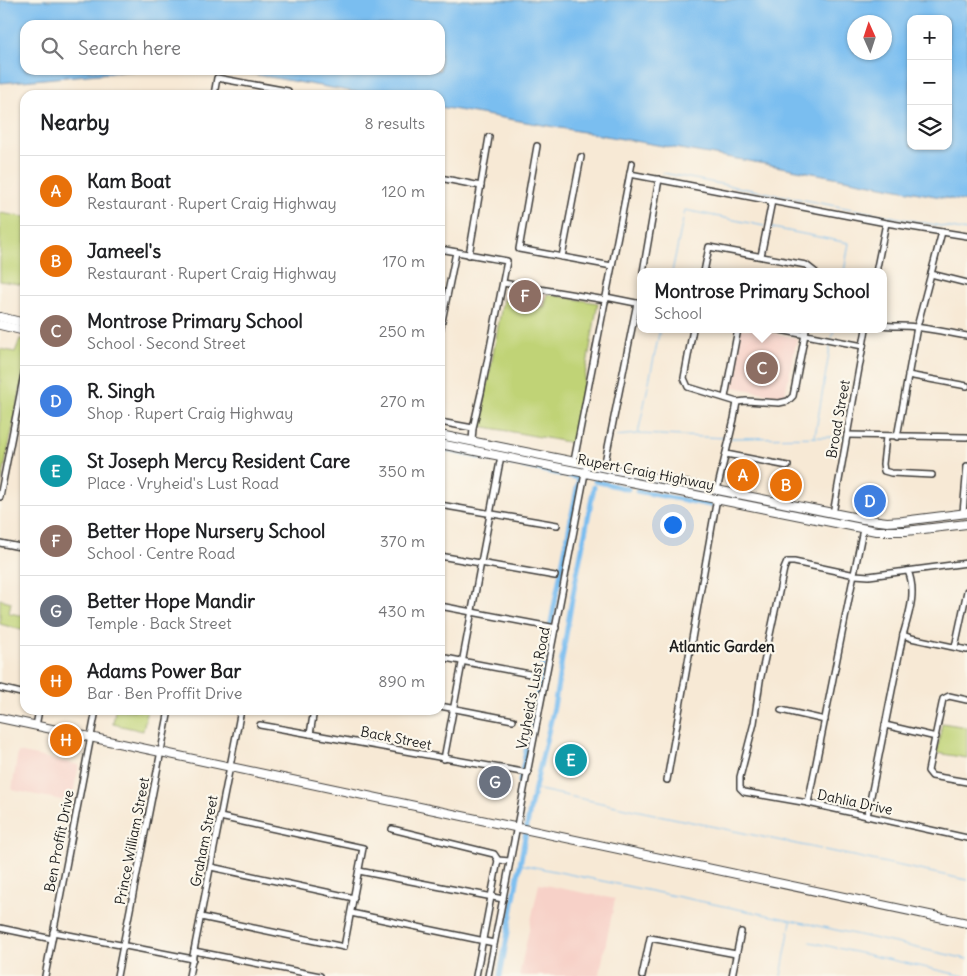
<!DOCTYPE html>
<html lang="en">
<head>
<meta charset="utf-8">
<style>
	body { margin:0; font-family:Delius,sans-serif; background:#f2f2f2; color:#202124 }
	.controls { position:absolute; right:15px; top:15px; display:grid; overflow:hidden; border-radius:10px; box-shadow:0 1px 4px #0004 }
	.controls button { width:45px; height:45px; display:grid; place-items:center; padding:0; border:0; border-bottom:1px solid #e0e0e0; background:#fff; color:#202124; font:25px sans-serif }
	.compass { position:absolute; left:847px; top:15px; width:45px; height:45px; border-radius:50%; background:#fff; box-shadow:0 1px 4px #0004; rotate:357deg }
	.you { position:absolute; left:672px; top:524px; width:18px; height:18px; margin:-12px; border:4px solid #fff; border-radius:50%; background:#1a73e8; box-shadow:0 0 0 8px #1a73e833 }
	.badge { display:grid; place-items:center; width:32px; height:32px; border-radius:50%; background:#c8321e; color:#fff; font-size:16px; font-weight:700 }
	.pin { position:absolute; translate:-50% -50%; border:2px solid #fff; box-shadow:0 1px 5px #0006 }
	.popup { position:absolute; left:637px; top:268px; width:250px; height:65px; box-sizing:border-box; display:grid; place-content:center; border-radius:10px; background:#fff; filter:drop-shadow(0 1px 4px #0005); font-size:16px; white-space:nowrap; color:#757577 }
	.popup b { font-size:19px; color:#202124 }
	.popup::after { content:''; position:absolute; left:50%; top:100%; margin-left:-10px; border:10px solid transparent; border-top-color:#fff }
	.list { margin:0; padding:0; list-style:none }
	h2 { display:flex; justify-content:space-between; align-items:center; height:65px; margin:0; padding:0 20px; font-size:21px }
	h2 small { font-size:16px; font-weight:400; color:#757577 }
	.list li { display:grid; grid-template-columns:32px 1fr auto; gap:15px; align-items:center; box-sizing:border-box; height:70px; padding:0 20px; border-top:1px solid #e0e0e0 }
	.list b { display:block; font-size:19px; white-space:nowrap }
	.list p { margin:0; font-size:16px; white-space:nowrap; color:#757577 }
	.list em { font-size:16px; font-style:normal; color:#757577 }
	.icon { flex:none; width:28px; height:28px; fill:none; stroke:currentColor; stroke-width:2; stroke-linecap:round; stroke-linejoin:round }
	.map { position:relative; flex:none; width:967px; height:976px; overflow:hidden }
	.search { position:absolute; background:#fff; box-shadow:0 1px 4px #0004; left:20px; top:20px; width:425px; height:55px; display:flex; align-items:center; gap:12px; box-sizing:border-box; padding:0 18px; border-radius:15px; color:#757577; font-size:19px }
	.panel { position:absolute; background:#fff; box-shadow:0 1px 4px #0004; left:20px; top:90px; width:425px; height:625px; border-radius:15px }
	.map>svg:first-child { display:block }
</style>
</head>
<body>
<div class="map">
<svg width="967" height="976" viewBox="0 0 967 976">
	<rect width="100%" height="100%" fill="#fbf7ec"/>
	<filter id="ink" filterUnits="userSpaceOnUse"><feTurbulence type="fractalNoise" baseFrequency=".02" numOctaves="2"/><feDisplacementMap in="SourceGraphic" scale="10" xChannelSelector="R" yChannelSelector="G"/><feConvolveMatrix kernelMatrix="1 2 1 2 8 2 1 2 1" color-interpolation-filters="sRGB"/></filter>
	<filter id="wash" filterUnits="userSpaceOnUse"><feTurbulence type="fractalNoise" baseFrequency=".0096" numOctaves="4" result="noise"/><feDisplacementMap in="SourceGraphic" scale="20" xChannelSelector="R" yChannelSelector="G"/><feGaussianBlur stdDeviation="1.12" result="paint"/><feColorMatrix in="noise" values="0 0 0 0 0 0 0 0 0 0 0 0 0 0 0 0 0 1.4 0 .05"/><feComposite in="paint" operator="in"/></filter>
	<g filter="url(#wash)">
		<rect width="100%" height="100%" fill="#f7e9d5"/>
		<g fill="#f7d1c8">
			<path d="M505,286L547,294L544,307L503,299Z"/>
			<path d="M740,329H755L797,338L785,395L782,397L730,386Z"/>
			<path d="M18,752L79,765L71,802L12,790Z"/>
			<path d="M539,884L615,899L599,976H519Z"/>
		</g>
		<g fill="#c0d376" stroke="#6e7849">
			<path d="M0,213L25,217V285L0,281Z"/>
			<path d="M547,294L598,303L573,443L480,426L503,299L544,307Z"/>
			<path d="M20,339H25V368L0,490V349L15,352Z"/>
			<path d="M0,599L11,602L9,613L25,616V631L0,624Z"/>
			<path d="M115,710H147L143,731L113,724Z"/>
			<path d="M942,723L967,727V758L937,753Z"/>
		</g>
		<path fill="#7abef0" stroke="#4b6d86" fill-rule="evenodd" d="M0,0H967V202L760,163L440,107V95H372L229,70H440V25H25V70H142L0,83ZM911,19H948V146H911ZM854,22H884V52H854Z"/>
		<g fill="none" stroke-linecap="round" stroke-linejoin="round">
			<g stroke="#7abef0" stroke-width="1">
				<path d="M663,173L967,231"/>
				<path d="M768,227L849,243L844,272"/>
				<path d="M672,272L685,210L764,226"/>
				<path d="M660,329L638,434L727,438"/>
				<path d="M832,338L834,329"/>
				<path d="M616,436L637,434"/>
				<path d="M815,436L831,342"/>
				<path d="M731,438L844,437"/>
				<path d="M535,789L967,880"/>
				<path d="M520,864L791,920L967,959"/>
				<path d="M810,942L964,976"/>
				<path d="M781,976L791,921"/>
			</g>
			<g stroke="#7abef0" stroke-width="5">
				<path d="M440,449L492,460"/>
				<path d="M504,462L579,478L520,782"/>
				<path d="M595,481L628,489"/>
				<path d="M637,491L710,505"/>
				<path d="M500,976L530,809L554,707L571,605L594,487"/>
			</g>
		</g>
	</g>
	<g filter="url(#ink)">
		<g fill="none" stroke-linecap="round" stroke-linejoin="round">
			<g stroke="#3d3b38" stroke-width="8">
				<g id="minor">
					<path d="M214,95L217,78L288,91V95"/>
					<path d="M537,146L519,249L612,266"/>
					<path d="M630,174L886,223L967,236"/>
					<path d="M440,178L481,186"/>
					<path d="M440,249L507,261L481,393L473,428L472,441"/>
					<path d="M469,255L489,137"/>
					<path d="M761,256L772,201"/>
					<path d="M562,257L581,157"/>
					<path d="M643,272L659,179"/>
					<path d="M704,272L709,247L806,265L815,272"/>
					<path d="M876,272L886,223"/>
					<path d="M931,274L967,283"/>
					<path d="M503,283L606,300"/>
					<path d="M606,297L641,304"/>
					<path d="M883,325C894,327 904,325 915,327C933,329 950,333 967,336"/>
					<path d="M693,329L684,378L688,387L737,402L746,401L779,403L788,401L793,396L806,329"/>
					<path d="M775,329L863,346"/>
					<path d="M440,331L456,252"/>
					<path d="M908,375L967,386"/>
					<path d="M725,397L738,329"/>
					<path d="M440,422L473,428"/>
					<path d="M847,435L967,437"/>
					<path d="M886,437L883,464L884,471L891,473L932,475"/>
					<path d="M897,437L917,327L942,232"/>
					<path d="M726,454L788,466"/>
					<path d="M574,461L632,163"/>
					<path d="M604,467L637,303"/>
					<path d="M717,490L734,419L737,402"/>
					<path d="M0,497L25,369"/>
					<path d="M440,505L557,525"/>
					<path d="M963,513L967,466"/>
					<path d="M833,514L866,329"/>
					<path d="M0,543L25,548"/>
					<path d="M440,556L555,576"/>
					<path d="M967,563L869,576L855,575L794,562H787L784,569L760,681L754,723L740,777V788L744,792L808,803L967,838"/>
					<path d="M440,606L556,628"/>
					<path d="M903,635L911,638L967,650"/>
					<path d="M955,647L967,591"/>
					<path d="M440,657L535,675"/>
					<path d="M0,688L25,694"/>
					<path d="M967,700L949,696L943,699L928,771L932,776L967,782"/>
					<path d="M440,706L513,720"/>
					<path d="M781,710L825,720"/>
					<path d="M260,725L528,773"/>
					<path d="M885,725L936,737"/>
					<path d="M36,726L39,710"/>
					<path d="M310,734L314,710"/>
					<path d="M444,759L501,456"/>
					<path d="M667,780L717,498"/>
					<path d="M808,803L863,529"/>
					<path d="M867,816L903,635C909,614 917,592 908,571"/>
					<path d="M392,829L494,854L498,860L510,861"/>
					<path d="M211,867L354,898"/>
					<path d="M359,871L503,899"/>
					<path d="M351,913L494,943"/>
					<path d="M201,917L344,947L363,848L220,817"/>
					<path d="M0,928L52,939"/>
					<path d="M53,932L193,959"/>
					<path d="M194,951L320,976"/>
					<path d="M45,976L96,710"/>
					<path d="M117,976L169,710"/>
					<path d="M189,976L241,710"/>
					<path d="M476,976L498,860"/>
					<path d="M488,976L587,463"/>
					<path d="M642,976L650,938L736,954"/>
					<path d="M732,976L741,932"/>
				</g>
			</g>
			<g stroke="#3d3b38" stroke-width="10">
				<path id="secondary" d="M0,718L967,923"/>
			</g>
			<g stroke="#3d3b38" stroke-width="10">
				<g id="primary">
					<path d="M0,317L25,323"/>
					<path d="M0,325L25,331"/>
					<path d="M440,435L863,519L887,522L903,521L967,513"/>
					<path d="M440,444L876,531H906L967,524"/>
				</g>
			</g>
			<use href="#minor" stroke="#fff" stroke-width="5"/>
			<use href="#secondary" stroke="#fff" stroke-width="8"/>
			<use href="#primary" stroke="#fff" stroke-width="8"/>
		</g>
	</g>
	<g text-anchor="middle" stroke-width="4.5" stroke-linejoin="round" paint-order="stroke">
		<g font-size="14" fill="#1c1c1c" stroke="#fbf7ec">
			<text transform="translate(838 419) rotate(-80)" y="5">Broad Street</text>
			<text transform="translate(646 472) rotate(11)" y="5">Rupert Craig Highway</text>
			<text transform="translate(533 688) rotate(-79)" y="5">Vryheid's Lust Road</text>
			<text transform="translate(396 738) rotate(11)" y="5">Back Street</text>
			<text transform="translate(855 802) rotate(12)" y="5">Dahlia Drive</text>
			<text transform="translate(59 841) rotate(-79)" y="5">Ben Proffit Drive</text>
			<text transform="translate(132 841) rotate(-79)" y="5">Prince William Street</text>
			<text transform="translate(204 841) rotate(-79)" y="5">Graham Street</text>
		</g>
		<g font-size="15" font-weight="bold" fill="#1c1c1c" stroke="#fbf7ec">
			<text x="722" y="652">Atlantic Garden</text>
		</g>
	</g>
</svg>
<div class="controls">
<button>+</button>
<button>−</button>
<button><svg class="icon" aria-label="layers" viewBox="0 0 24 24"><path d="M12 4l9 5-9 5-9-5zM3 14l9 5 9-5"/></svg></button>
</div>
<svg class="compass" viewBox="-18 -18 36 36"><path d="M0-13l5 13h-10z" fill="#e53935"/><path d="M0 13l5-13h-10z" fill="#757577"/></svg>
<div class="you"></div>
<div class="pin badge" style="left:743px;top:475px;background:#e8710a">A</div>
<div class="pin badge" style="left:786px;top:485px;background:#e8710a">B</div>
<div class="pin badge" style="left:762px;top:368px;background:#8d6e63">C</div>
<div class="popup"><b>Montrose Primary School</b>School</div>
<div class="pin badge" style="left:870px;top:501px;background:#3f7fe0">D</div>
<div class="pin badge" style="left:571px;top:760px;background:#0f9aa8">E</div>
<div class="pin badge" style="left:525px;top:296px;background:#8d6e63">F</div>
<div class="pin badge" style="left:495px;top:782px;background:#6b7280">G</div>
<div class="pin badge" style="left:66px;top:740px;background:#e8710a">H</div>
<div class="search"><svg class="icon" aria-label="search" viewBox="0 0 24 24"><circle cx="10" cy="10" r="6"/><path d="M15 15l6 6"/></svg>Search here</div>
<section class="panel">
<h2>Nearby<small>8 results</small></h2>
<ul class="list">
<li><span class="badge" style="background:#e8710a">A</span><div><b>Kam Boat</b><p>Restaurant · Rupert Craig Highway</p></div><em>120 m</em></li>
<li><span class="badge" style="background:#e8710a">B</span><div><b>Jameel's</b><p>Restaurant · Rupert Craig Highway</p></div><em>170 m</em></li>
<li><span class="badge" style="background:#8d6e63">C</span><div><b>Montrose Primary School</b><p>School · Second Street</p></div><em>250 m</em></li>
<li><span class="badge" style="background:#3f7fe0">D</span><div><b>R. Singh</b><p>Shop · Rupert Craig Highway</p></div><em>270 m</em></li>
<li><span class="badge" style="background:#0f9aa8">E</span><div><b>St Joseph Mercy Resident Care</b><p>Place · Vryheid's Lust Road</p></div><em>350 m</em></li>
<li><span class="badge" style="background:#8d6e63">F</span><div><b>Better Hope Nursery School</b><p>School · Centre Road</p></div><em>370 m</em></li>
<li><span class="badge" style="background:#6b7280">G</span><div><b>Better Hope Mandir</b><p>Temple · Back Street</p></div><em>430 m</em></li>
<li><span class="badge" style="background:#e8710a">H</span><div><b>Adams Power Bar</b><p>Bar · Ben Proffit Drive</p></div><em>890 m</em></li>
</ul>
</section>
</div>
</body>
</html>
